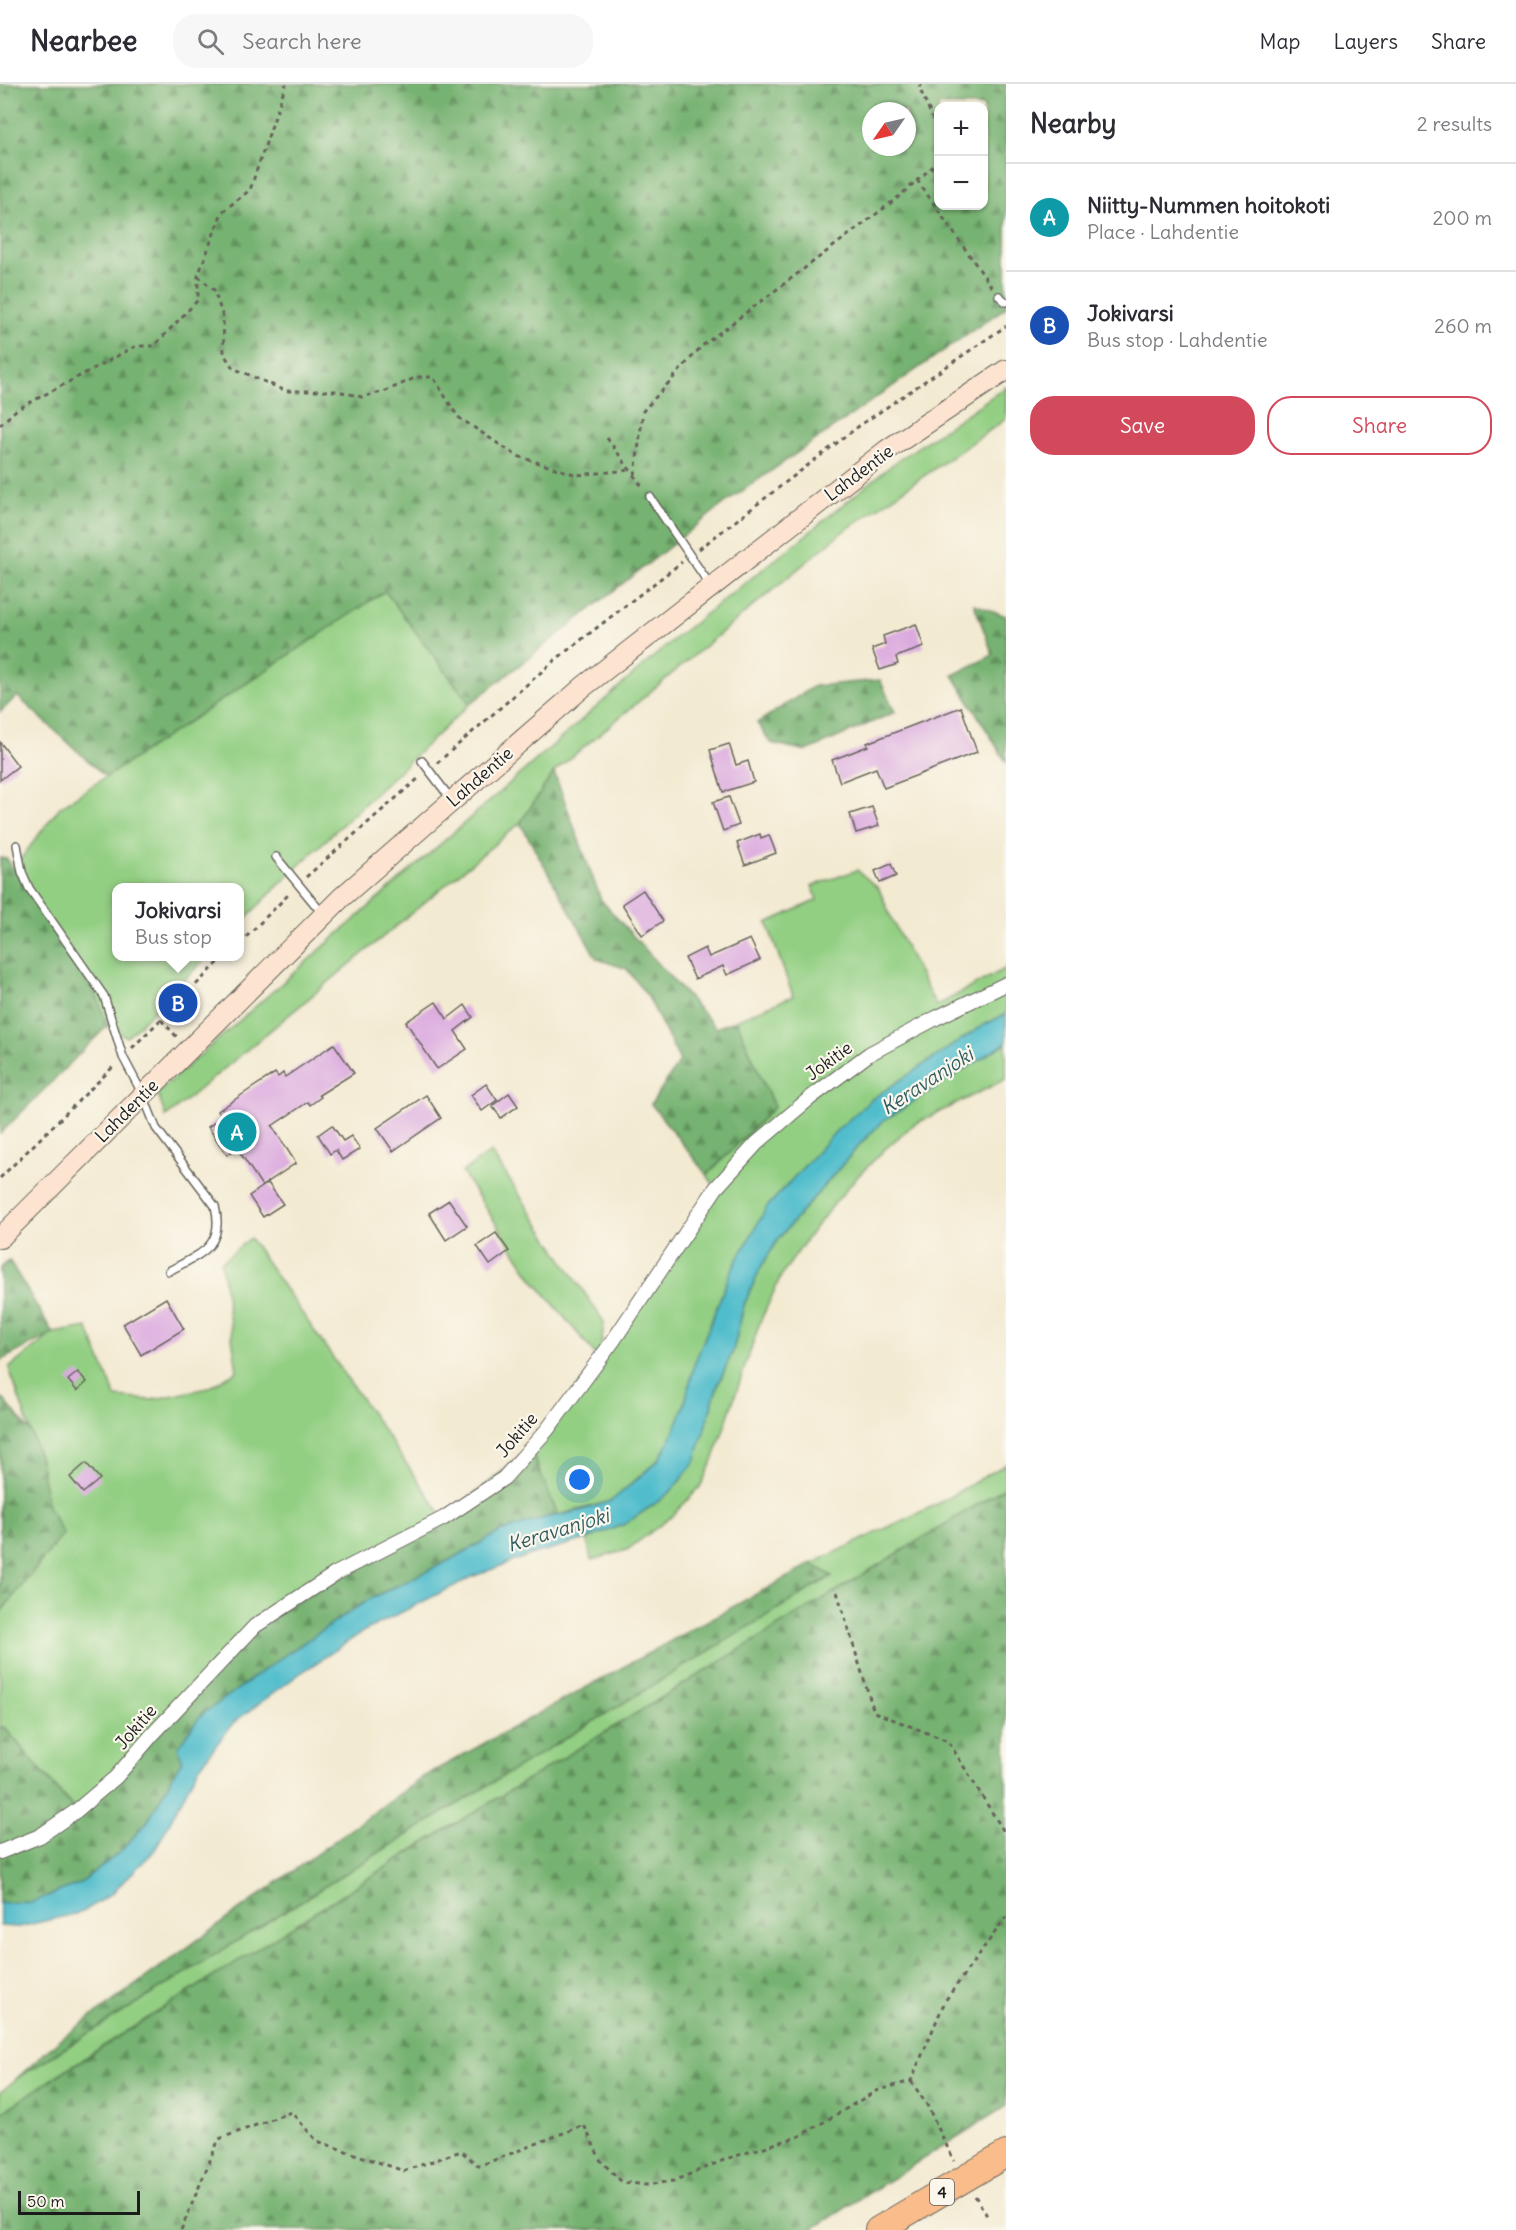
<!DOCTYPE html>
<html lang="en">
<head>
<meta charset="utf-8">
<style>
	body { margin:0; font-family:Delius,sans-serif; background:#f7f7f7; color:#2b2b33 }
	.controls { position:absolute; right:18px; top:18px; display:grid; overflow:hidden; border-radius:12px; box-shadow:0 2px 4px #0004 }
	.controls button { width:54px; height:54px; display:grid; place-items:center; padding:0; border:0; border-bottom:2px solid #e1e1e2; background:#fff; color:#2b2b33; font:30px sans-serif }
	.compass { position:absolute; left:862px; top:18px; width:54px; height:54px; border-radius:50%; background:#fff; box-shadow:0 2px 4px #0004; rotate:236deg }
	.scale { position:absolute; left:18px; bottom:15px; width:122px; box-sizing:border-box; padding-left:6px; border:3px solid #1c1c1c; border-top:0; font-size:16px; line-height:21px; white-space:nowrap; color:#1c1c1c; -webkit-text-stroke:4px #fbf7ec; paint-order:stroke }
	.you { position:absolute; left:580px; top:1396px; width:21px; height:21px; margin:-15px; border:4px solid #fff; border-radius:50%; background:#1a73e8; box-shadow:0 0 0 9px #1a73e833 }
	.badge { display:grid; place-items:center; width:39px; height:39px; border-radius:50%; background:#d1495b; color:#fff; font-size:20px; font-weight:700 }
	.pin { position:absolute; translate:-50% -50%; border:3px solid #fff; box-shadow:0 2px 6px #0006 }
	.popup { position:absolute; left:112px; top:799px; width:132px; height:78px; box-sizing:border-box; display:grid; place-content:center; border-radius:12px; background:#fff; filter:drop-shadow(0 2px 4px #0005); font-size:20px; white-space:nowrap; color:#7c7c81 }
	.popup b { font-size:22px; color:#2b2b33 }
	.popup::after { content:''; position:absolute; left:50%; top:100%; margin-left:-12px; border:12px solid transparent; border-top-color:#fff }
	.list { margin:0; padding:0; list-style:none }
	h2 { display:flex; justify-content:space-between; align-items:center; height:78px; margin:0; padding:0 24px; font-size:26px }
	h2 small { font-size:20px; font-weight:400; color:#7c7c81 }
	.list li { display:grid; grid-template-columns:39px 1fr auto; gap:18px; align-items:center; box-sizing:border-box; height:108px; padding:0 24px; border-top:2px solid #e1e1e2 }
	.list b { display:block; font-size:22px; white-space:nowrap }
	.list p { margin:0; font-size:20px; white-space:nowrap; color:#7c7c81 }
	.list em { font-size:20px; font-style:normal; color:#7c7c81 }
	.actions { display:flex; gap:12px; padding:18px 24px }
	.actions a { flex:1; padding:14px 0; border:2px solid #d1495b; border-radius:24px; text-align:center; font-size:21px; color:#d1495b }
	.actions .main { background:#d1495b; color:#fff }
	.icon { flex:none; width:33px; height:33px; fill:none; stroke:currentColor; stroke-width:2; stroke-linecap:round; stroke-linejoin:round }
	.map { position:relative; flex:none; width:1006px; height:2146px; overflow:hidden }
	header { display:flex; align-items:center; gap:36px; box-sizing:border-box; height:84px; padding:0 30px; background:#fff; border-bottom:2px solid #e1e1e2 }
	header strong { font-size:28px }
	nav { display:flex; gap:33px; margin-inline-start:auto; font-size:21px }
	.search { width:420px; height:54px; background:#f7f7f7; display:flex; align-items:center; gap:15px; box-sizing:border-box; padding:0 21px; border-radius:24px; color:#7c7c81; font-size:22px }
	main { display:flex }
	aside { flex:1; background:#fff }
	.map>svg:first-child { display:block }
</style>
</head>
<body>
<header>
<strong>Nearbee</strong>
<div class="search"><svg class="icon" aria-label="search" viewBox="0 0 24 24"><circle cx="10" cy="10" r="6"/><path d="M15 15l6 6"/></svg>Search here</div>
<nav><a>Map</a><a>Layers</a><a>Share</a></nav>
</header>
<main>
<div class="map">
<svg width="1006" height="2146" viewBox="0 0 1006 2146">
	<defs>
		<pattern id="forest-firs" width="22" height="20" patternUnits="userSpaceOnUse" patternTransform="scale(1.5)"><rect width="22" height="20" fill="#76b271"/><path d="M5 1l3.5 6h-7zM16 11l3.5 6h-7z" fill="#60905c"/></pattern>
	</defs>
	<rect width="100%" height="100%" fill="#fbf7ec"/>
	<filter id="ink" filterUnits="userSpaceOnUse"><feTurbulence type="fractalNoise" baseFrequency=".0167" numOctaves="2"/><feDisplacementMap in="SourceGraphic" scale="12" xChannelSelector="R" yChannelSelector="G"/><feConvolveMatrix kernelMatrix="1 2 1 2 8 2 1 2 1" color-interpolation-filters="sRGB"/></filter>
	<filter id="wash" filterUnits="userSpaceOnUse"><feTurbulence type="fractalNoise" baseFrequency=".008" numOctaves="4" result="noise"/><feDisplacementMap in="SourceGraphic" scale="24" xChannelSelector="R" yChannelSelector="G"/><feGaussianBlur stdDeviation="1.35" result="paint"/><feColorMatrix in="noise" values="0 0 0 0 0 0 0 0 0 0 0 0 0 0 0 0 0 1.4 0 .05"/><feComposite in="paint" operator="in"/></filter>
	<g filter="url(#wash)">
		<rect width="100%" height="100%" fill="#f3ead2"/>
		<g fill="#93cf83" stroke="#587650" stroke-width="1.5">
			<path d="M1006,303V335L840,450L554,688L520,739L166,1033L157,1009L675,554L790,464L893,380Z"/>
			<path d="M385,507L470,620L292,788L240,840V804H116V872L207,873L127,953L107,942L98,915L13,785L59,724Z"/>
			<path d="M857,786L879,805L892,836L936,922L1006,884V930L982,942L872,1015L767,1123L672,1352L659,1375L612,1417L558,1431L530,1365L599,1275L532,1194L462,1088L491,1068L604,1238L600,1273L716,1104L707,1091L774,1023L736,936L793,912L767,839L817,816L812,802Z"/>
			<path d="M1006,959V995L913,1041L885,1065L853,1097L813,1146L781,1192L760,1238L714,1374L700,1403L671,1433L627,1466L591,1476L587,1455C621,1442 645,1430 673,1405L733,1267L744,1221L761,1182L779,1154L861,1059L884,1036Z"/>
			<path d="M250,1154L444,1434L76,1727L5,1644L0,1643V1529L63,1450L47,1420L41,1379L9,1284L53,1249L87,1243L116,1313L151,1316L208,1304L237,1287L221,1178Z"/>
			<path d="M1006,1380V1403L429,1756L58,1991L0,2030V2009L17,1994L423,1741L832,1492L811,1480L937,1420Z"/>
		</g>
		<g fill="url(#forest-firs)" stroke="#496746" stroke-width="1.5" fill-rule="evenodd">
			<path d="M0,0H1006V223L725,419L470,620L385,507L106,693L17,612L0,628ZM938,22H984V122H938ZM871,27H907V63H871Z"/>
			<path d="M974,520L1006,532V678L953,591L993,571Z"/>
			<path d="M880,596L895,628L807,667L771,659L757,639L814,602Z"/>
			<path d="M554,688L601,816L716,944L736,936L774,1023L707,1091L651,1020L680,977L648,913L627,885L597,875L520,739Z"/>
			<path d="M0,774L7,775L20,794L98,915L107,942L0,1050Z"/>
			<path d="M9,1176L53,1249L0,1277V1185Z"/>
			<path d="M0,1315L4,1316L31,1348L41,1379L47,1420L63,1450L0,1529Z"/>
			<path d="M530,1365L558,1431L500,1448L452,1475L368,1516L288,1569L200,1632L182,1676L147,1738L120,1768L81,1799L34,1818L0,1819V1643L5,1644L75,1727L255,1542L444,1434Z"/>
			<path d="M1006,1403V2022L811,2146H0V2030L58,1991L429,1756Z"/>
			<path d="M811,1480L832,1492L423,1741L17,1994L58,1957L423,1693Z"/>
		</g>
		<path fill="#51bdcc" stroke="#366c74" stroke-width="1.5" d="M1006,930V959L884,1036L861,1059L779,1154L761,1183L744,1221L733,1267L718,1300L695,1378L673,1405L659,1417L623,1441L587,1455L530,1471L474,1492L364,1547L302,1588L233,1639L198,1685L155,1766L112,1809L83,1828L19,1843L0,1842V1819L32,1818L81,1799L120,1768L147,1738L182,1676L178,1663L200,1632L288,1569L368,1516L452,1475L500,1448L544,1434L579,1427L611,1417L642,1391L659,1375L672,1352L684,1322L694,1281L730,1189L767,1123L837,1046L872,1015L982,942Z"/>
		<g id="blocks">
			<g fill="#dbaadf">
				<path d="M916,540L924,563L896,573L898,580L880,586L872,565L885,560L883,552Z"/>
				<path d="M961,623L977,668L884,704L876,684L840,698L832,676L868,662L867,659Z"/>
				<path d="M0,658L18,682L0,696Z"/>
				<path d="M729,660L736,681L748,677L754,698L723,708L710,666Z"/>
				<path d="M729,713L739,741L723,747L713,718Z"/>
				<path d="M872,723L879,742L856,749L850,730Z"/>
				<path d="M760,750L761,754L769,751L776,769L745,781L737,759Z"/>
				<path d="M891,780L896,792L880,799L875,787Z"/>
				<path d="M643,806L663,837L642,851L622,820Z"/>
				<path d="M750,855L760,876L727,891L723,882L695,895L685,874L705,864L709,873Z"/>
				<path d="M436,918L447,935L465,921L473,933L455,947L467,965L437,985L406,938Z"/>
				<path d="M334,960L354,989L319,1011L321,1013L310,1021L308,1018L272,1042L296,1079L262,1102L237,1064L227,1071L208,1043L222,1033L218,1027L249,1006L275,989L278,993L283,989L285,993Z"/>
				<path d="M486,1000L497,1016L482,1027L471,1011Z"/>
				<path d="M509,1009L518,1022L501,1034L492,1022Z"/>
				<path d="M426,1011L441,1034L393,1067L377,1044Z"/>
				<path d="M332,1041L343,1057L351,1052L360,1065L342,1076L336,1066L330,1070L318,1051Z"/>
				<path d="M268,1099L283,1120L263,1133L249,1112Z"/>
				<path d="M449,1116L467,1142L446,1156L429,1129Z"/>
				<path d="M496,1149L509,1167L490,1181L477,1162Z"/>
				<path d="M166,1214L184,1245L141,1271L123,1240Z"/>
				<path d="M78,1288L87,1298L77,1307L68,1296Z"/>
				<path d="M86,1379L100,1395L83,1409L70,1393Z"/>
			</g>
		</g>
	</g>
	<g filter="url(#ink)">
		<use href="#blocks" fill-opacity="0" stroke="#67645c" stroke-width="1.5"/>
		<g fill="none" stroke-linecap="round" stroke-linejoin="round">
			<g stroke="#67645c" stroke-width="10">
				<g id="service">
					<path d="M999,212L1006,218"/>
					<path d="M650,413L710,501"/>
					<path d="M422,677L451,715"/>
					<path d="M17,761L22,788L29,804L104,912L123,973L143,1011L156,1044L215,1122C225,1163 200,1170 169,1187"/>
					<path d="M276,773L322,829"/>
				</g>
			</g>
			<g stroke="#67645c" stroke-width="16">
				<path id="minor" d="M0,1768L40,1752L76,1727L116,1693L152,1651L255,1542L335,1490L444,1434L504,1394L547,1346L613,1257L716,1104L757,1059L810,1014L869,970L936,934L1006,900"/>
			</g>
			<g stroke="#67645c" stroke-width="22">
				<path id="secondary" d="M0,1154L342,813L583,603L887,366L1006,286"/>
			</g>
			<g stroke="#67645c" stroke-width="28">
				<path id="motorway" d="M878,2146L1006,2070"/>
			</g>
			<g stroke="#67645c" stroke-width="3" stroke-dasharray="4.5 4.5" stroke-linecap="butt">
				<path d="M922,0L919,3L938,47"/>
				<path d="M917,96L993,205"/>
				<path d="M198,192L214,206L223,233L224,270L233,284L286,307H338L362,313L386,307L417,293H433L458,333L517,372L577,391L631,386"/>
				<path d="M0,341L16,326L136,262H154L198,216V192L222,128L250,106L286,0"/>
				<path d="M607,354L643,404"/>
				<path d="M635,391L643,327L702,262L896,115L938,78"/>
				<path d="M699,465L859,342L1006,242"/>
				<path d="M437,679L555,576L682,478"/>
				<path d="M306,793L420,693"/>
				<path d="M240,859L290,809"/>
				<path d="M161,936L177,953"/>
				<path d="M132,964L225,872"/>
				<path d="M0,1094L115,981"/>
				<path d="M837,1508L874,1628L948,1657L1006,1751"/>
				<path d="M911,1997L927,2021L954,2077"/>
				<path d="M975,2112L989,2135"/>
				<path d="M181,2146L219,2055L291,2028L317,2057L404,2087L461,2067L479,2082L584,2041L601,2077L622,2098L646,2101L673,2097L729,2074L800,2052L876,2007L911,1997L945,1917L1006,1833"/>
			</g>
			<use href="#service" stroke="#fff" stroke-width="7"/>
			<use href="#minor" stroke="#fff" stroke-width="14"/>
			<use href="#secondary" stroke="#fde4d0" stroke-width="20"/>
			<use href="#motorway" stroke="#f9bc8a" stroke-width="26"/>
		</g>
	</g>
	<g text-anchor="middle" stroke-width="4.5" stroke-linejoin="round" paint-order="stroke">
		<rect fill="#fbf7ec" stroke="#5f5e5a" stroke-width="1.5" x="930" y="2095" width="24" height="26" rx="4.5"/>
		<g font-size="16" font-weight="bold" fill="#1c1c1c">
			<text x="942" y="2114">4</text>
		</g>
		<g font-size="18" fill="#1c1c1c" stroke="#fbf7ec">
			<text transform="translate(859 389) rotate(-37)" y="6">Lahdentie</text>
			<text transform="translate(480 693) rotate(-41)" y="6">Lahdentie</text>
			<text transform="translate(829 977) rotate(-36)" y="6">Jokitie</text>
			<text transform="translate(127 1027) rotate(-45)" y="6">Lahdentie</text>
			<text transform="translate(517 1351) rotate(-49)" y="6">Jokitie</text>
			<text transform="translate(136 1643) rotate(-49)" y="6">Jokitie</text>
		</g>
		<g font-size="20" font-style="italic" fill="#315c62" stroke="#fbf7ec">
			<text transform="translate(927 997) rotate(-33)" y="7">Keravanjoki</text>
			<text transform="translate(558 1446) rotate(-17)" y="7">Keravanjoki</text>
		</g>
	</g>
</svg>
<div class="controls">
<button>+</button>
<button>−</button>
</div>
<svg class="compass" viewBox="-18 -18 36 36"><path d="M0-13l5 13h-10z" fill="#e53935"/><path d="M0 13l5-13h-10z" fill="#7c7c81"/></svg>
<div class="scale">50 m</div>
<div class="you"></div>
<div class="pin badge" style="left:237px;top:1048px;background:#0f9aa8">A</div>
<div class="pin badge" style="left:178px;top:919px;background:#1a4fb4">B</div>
<div class="popup"><b>Jokivarsi</b>Bus stop</div>
</div>
<aside>
<h2>Nearby<small>2 results</small></h2>
<ul class="list">
<li><span class="badge" style="background:#0f9aa8">A</span><div><b>Niitty-Nummen hoitokoti</b><p>Place · Lahdentie</p></div><em>200 m</em></li>
<li><span class="badge" style="background:#1a4fb4">B</span><div><b>Jokivarsi</b><p>Bus stop · Lahdentie</p></div><em>260 m</em></li>
</ul>
<div class="actions"><a class="main">Save</a><a>Share</a></div>
</aside>
</main>
</body>
</html>
